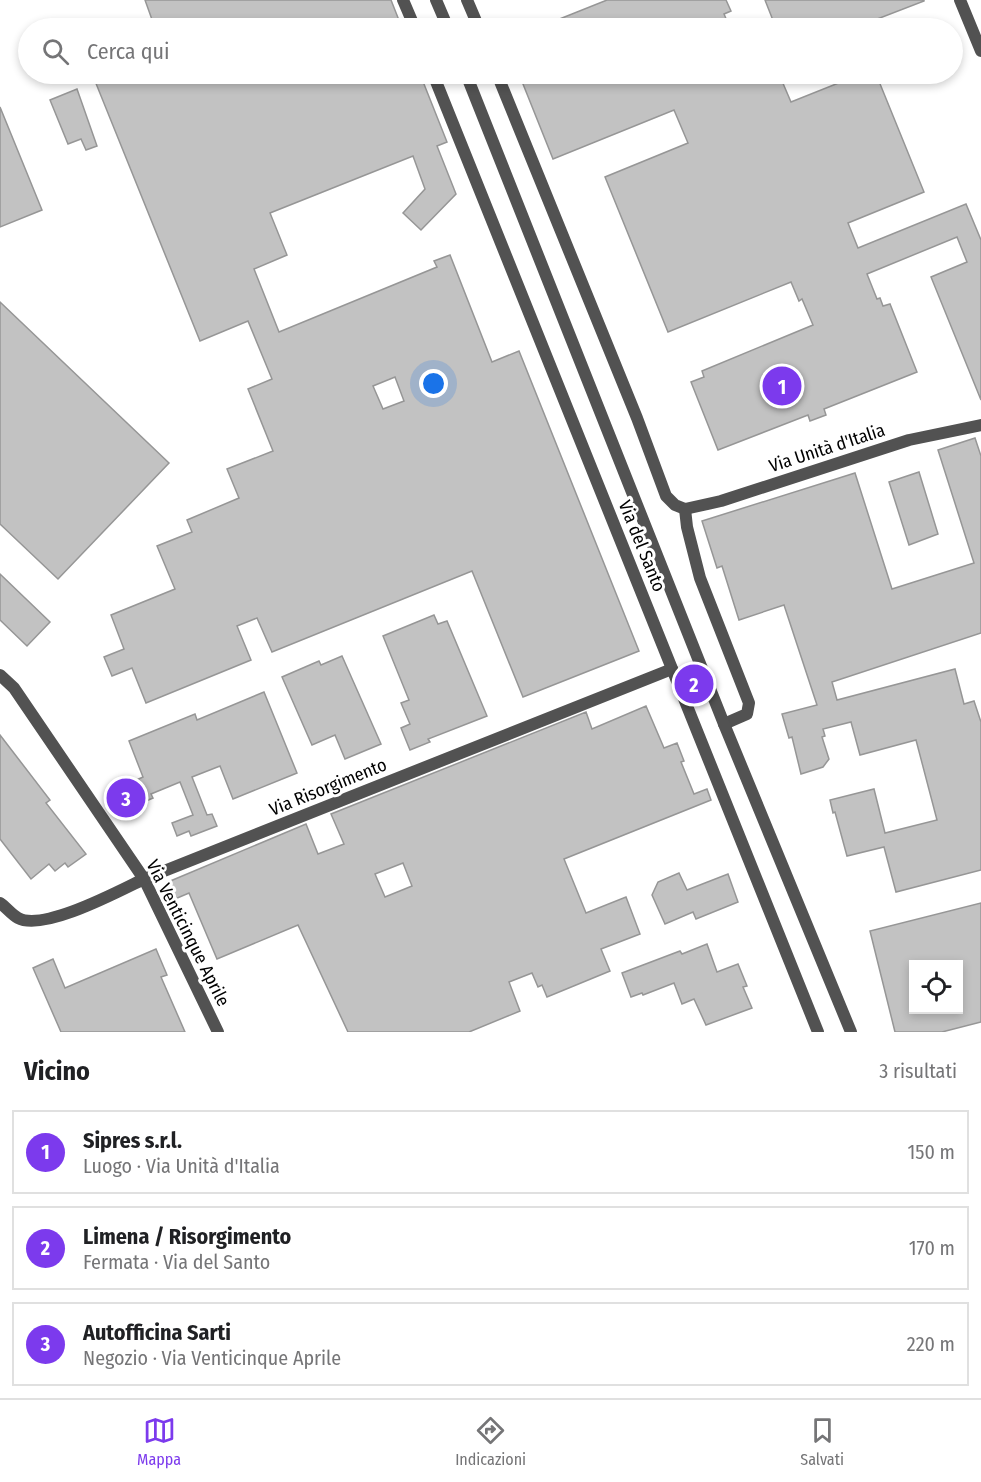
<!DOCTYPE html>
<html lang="it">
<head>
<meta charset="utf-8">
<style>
	body { margin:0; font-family:"Fira Sans Condensed",sans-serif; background:#f2f2f2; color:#202124 }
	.controls { position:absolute; right:18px; bottom:18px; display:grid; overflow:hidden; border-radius:0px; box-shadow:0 3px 9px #0003 }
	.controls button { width:54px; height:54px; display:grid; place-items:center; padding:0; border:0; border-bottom:2px solid #e0e0e0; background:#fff; color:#202124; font:30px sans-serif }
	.you { position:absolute; left:434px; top:384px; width:21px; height:21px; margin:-15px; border:4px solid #fff; border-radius:50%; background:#1a73e8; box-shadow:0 0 0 9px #1a73e833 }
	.badge { display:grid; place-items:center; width:39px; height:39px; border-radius:50%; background:#7c3aed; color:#fff; font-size:20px; font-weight:700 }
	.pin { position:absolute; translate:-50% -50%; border:3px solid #fff; box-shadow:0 2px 6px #0006 }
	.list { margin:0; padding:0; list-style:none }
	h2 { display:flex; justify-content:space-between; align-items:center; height:78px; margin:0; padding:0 24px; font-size:26px }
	h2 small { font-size:20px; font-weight:400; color:#757577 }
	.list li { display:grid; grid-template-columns:39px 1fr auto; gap:18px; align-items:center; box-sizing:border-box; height:84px; margin:0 12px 12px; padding:0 12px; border:2px solid #e0e0e0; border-radius:0px }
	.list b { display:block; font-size:22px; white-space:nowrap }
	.list p { margin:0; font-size:20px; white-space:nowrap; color:#757577 }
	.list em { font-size:20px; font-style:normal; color:#757577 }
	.icon { flex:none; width:33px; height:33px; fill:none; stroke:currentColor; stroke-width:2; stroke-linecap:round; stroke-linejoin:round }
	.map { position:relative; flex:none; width:981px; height:1032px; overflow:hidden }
	.search { position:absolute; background:#fff; box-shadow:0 3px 9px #0003; left:18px; right:18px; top:18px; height:66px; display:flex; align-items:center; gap:15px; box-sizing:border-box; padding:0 21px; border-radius:33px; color:#757577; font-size:22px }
	.sheet { height:366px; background:#fff }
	nav { display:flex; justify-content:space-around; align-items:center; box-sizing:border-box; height:84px; border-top:2px solid #e0e0e0; background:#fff; font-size:16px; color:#757577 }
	nav a { display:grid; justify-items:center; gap:3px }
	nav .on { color:#7c3aed }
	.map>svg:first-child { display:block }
</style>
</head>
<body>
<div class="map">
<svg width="981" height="1032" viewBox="0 0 981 1032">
	<rect width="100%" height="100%" fill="#fff"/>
	<g fill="#c2c2c2" stroke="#969696" stroke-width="1.5" fill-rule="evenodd">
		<path d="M145,0H391L402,28H155Z"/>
		<path d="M607,0H726L731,11L724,14L730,28H537Z"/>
		<path d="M765,0H924V1L854,28H776Z"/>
		<path d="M114,74H420L447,142L437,146L456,194L421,230L403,213L425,189L413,156L270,213L287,255L254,269L279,332L437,267L434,261L450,255L492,362L519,351L639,651L523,697L472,571L272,652L257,618L237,626L251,660L146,703L132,668L112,676L104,657L124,649L111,615L175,589L157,546L192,532L187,520L239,498L227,469L273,451L248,389L272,379L248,321L200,341L95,81ZM395,377L404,401L383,409L373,386Z"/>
		<path d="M519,74H779L791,102L861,74H876L924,192L848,223L858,248L966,204L981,240V400L931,277L967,262L957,237L867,274L877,299L880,298L883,306L890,304L917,372L824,409L826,415L810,421L808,415L718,450L691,382L704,377L702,371L813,325L802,299L799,301L791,282L668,332L605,177L688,143L674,110L553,159Z"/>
		<path d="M77,89L97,146L86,150L81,139L68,144L50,100Z"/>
		<path d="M0,107L42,210L0,227Z"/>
		<path d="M0,302L169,463L58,579L0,524Z"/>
		<path d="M975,438L981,456V633L832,682L837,700L955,669L964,704L974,701L981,722V870L896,892L884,847L847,856L835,812L833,813L830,800L874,789L885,833L937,820L916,740L860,755L851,722L823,729L825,736L822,737L829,759L823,767L801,774L792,737L789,738L782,714L817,705L784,605L739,620L722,566L717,568L702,521L855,473L892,589L974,563L938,450Z"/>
		<path d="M919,472L938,534L909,545L889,482Z"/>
		<path d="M0,574L50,622L27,646L0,620Z"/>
		<path d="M434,615L438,624L447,621L487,716L428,739L430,742L410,750L401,728L410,724L401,703L409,700L383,636Z"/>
		<path d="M342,656L381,744L345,759L335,735L312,745L282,677L319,661L321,665Z"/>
		<path d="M264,692L297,773L233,799L220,766L192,777L207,815L212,814L217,826L191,836L189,831L177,836L172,823L193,815L180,782L151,794L153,798L139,804L136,798L128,802L121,787L143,777L129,741L195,714L197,720Z"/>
		<path d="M646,706L664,748L677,743L684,761L681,762L694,794L707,789L711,800L564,859L586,913L626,897L640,934L601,949L610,971L547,997L542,985L538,987L532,973L509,982L520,1011L469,1032H348L298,925L217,959L189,893L175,899L168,882L306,824L318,854L344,844L331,814L586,712L592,729ZM403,863L412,886L385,897L375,874Z"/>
		<path d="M0,735L50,800L46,803L86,854L68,867L65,863L55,871L49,864L31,879L0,839Z"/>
		<path d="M679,873L687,890L728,874L738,902L696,919L693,912L665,924L652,895L658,882Z"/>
		<path d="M981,903V1022L942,1032H895L870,931ZM914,964H958V1010H914Z"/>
		<path d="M707,944L717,972L738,964L747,986L743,987L752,1008L706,1025L694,999L682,1004L674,983L643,995L642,993L631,997L622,973L680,951L682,954Z"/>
		<path d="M156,949L167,975L161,977L185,1032H61L33,968L53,959L65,988Z"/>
	</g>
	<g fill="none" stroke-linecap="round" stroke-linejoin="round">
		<g stroke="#525252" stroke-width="12">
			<path d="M403,0L415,28"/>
			<path d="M467,0L479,28"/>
			<path d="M960,0L981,51"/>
			<path d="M433,74L818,1032"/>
			<path d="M497,74L637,418L666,496L675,505L685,509"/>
			<path d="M685,509L721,501L909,440L981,425"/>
			<path d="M685,509L687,527L700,578L749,703L747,714L724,724"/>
			<path d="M0,675L14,688L144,879L218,1032"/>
			<path d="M0,903C6,907 11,914 18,918C43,932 119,891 144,879L672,669"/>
		</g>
		<g stroke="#525252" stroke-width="12">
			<path d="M436,0L448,28"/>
			<path d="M466,74L724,724L851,1032"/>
		</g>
	</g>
	<g text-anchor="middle" stroke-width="6" stroke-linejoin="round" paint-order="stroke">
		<g font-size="18" fill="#000" stroke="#fff">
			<text transform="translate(827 448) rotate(-18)" y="6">Via Unità d'Italia</text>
			<text transform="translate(642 546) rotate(68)" y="6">Via del Santo</text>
			<text transform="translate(328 787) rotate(-22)" y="6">Via Risorgimento</text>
			<text transform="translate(188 933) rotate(63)" y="6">Via Venticinque Aprile</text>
		</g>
	</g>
</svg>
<div class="controls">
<button><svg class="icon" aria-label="locate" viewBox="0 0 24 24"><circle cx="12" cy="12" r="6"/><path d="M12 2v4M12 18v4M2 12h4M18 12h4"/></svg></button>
</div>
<div class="you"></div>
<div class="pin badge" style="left:782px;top:386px">1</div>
<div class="pin badge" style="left:694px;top:684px">2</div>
<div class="pin badge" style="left:126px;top:798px">3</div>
<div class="search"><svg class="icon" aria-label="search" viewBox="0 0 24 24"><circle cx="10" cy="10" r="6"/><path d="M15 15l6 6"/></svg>Cerca qui</div>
</div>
<section class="sheet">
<h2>Vicino<small>3 risultati</small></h2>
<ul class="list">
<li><span class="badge">1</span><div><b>Sipres s.r.l.</b><p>Luogo · Via Unità d'Italia</p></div><em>150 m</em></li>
<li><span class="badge">2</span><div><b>Limena / Risorgimento</b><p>Fermata · Via del Santo</p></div><em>170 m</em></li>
<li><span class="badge">3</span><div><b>Autofficina Sarti</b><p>Negozio · Via Venticinque Aprile</p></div><em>220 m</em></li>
</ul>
</section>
<nav>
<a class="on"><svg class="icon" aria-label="map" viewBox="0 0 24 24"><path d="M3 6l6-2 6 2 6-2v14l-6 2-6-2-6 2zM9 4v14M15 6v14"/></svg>Mappa</a>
<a><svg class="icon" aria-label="directions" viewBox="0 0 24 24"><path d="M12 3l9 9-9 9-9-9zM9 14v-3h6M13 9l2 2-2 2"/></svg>Indicazioni</a>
<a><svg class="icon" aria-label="saved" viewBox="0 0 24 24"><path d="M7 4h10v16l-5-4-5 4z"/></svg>Salvati</a>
</nav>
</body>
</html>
